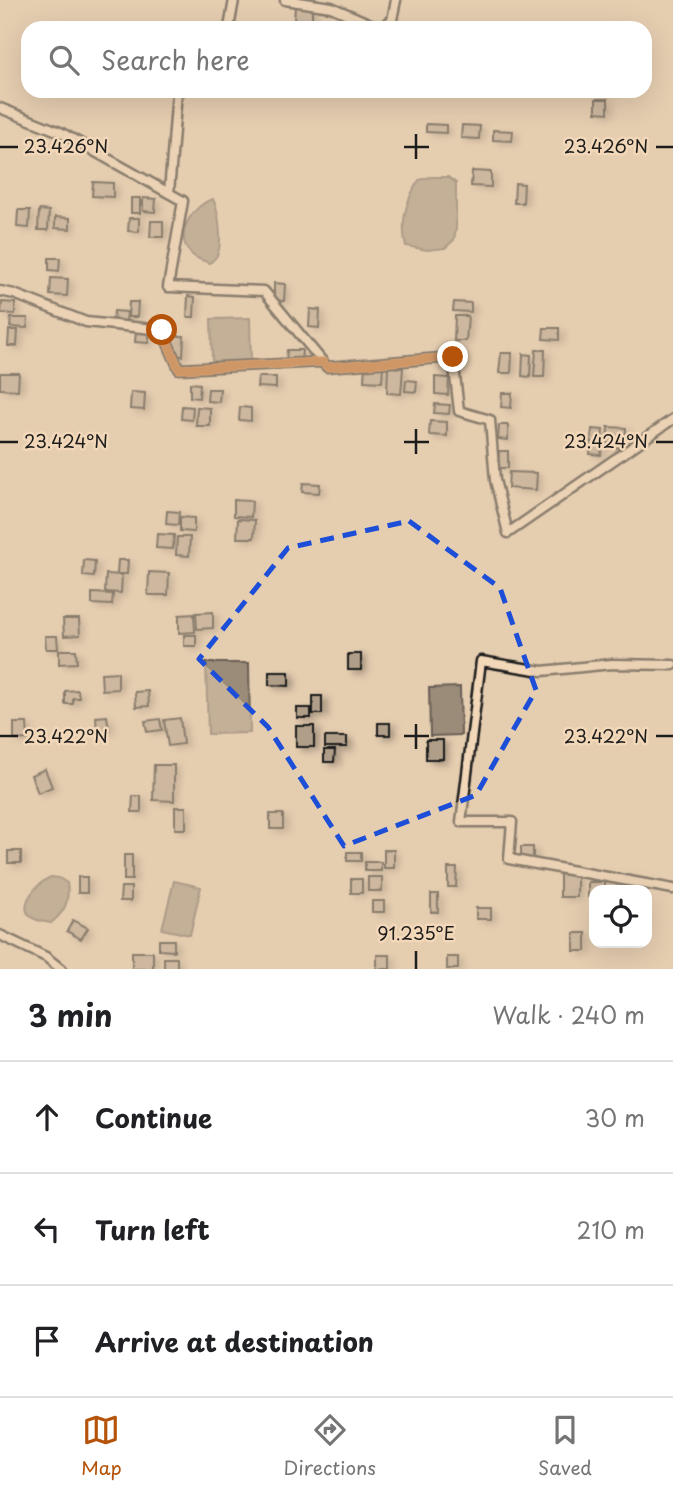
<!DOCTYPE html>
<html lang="en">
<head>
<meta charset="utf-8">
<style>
	body { margin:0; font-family:"Playpen Sans",sans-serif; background:#f2f2f2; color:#202124 }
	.controls { position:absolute; right:21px; bottom:21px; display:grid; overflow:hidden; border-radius:14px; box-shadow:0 7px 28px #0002 }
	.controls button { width:63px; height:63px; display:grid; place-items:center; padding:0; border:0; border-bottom:2px solid #e0e0e0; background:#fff; color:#202124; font:35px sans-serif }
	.stop { position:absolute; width:21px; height:21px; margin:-16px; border:5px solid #b45309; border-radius:50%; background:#fff }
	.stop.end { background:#b45309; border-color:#fff; box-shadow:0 2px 7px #0008 }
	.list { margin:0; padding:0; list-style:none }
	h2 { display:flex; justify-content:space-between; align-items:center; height:91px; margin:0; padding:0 28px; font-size:30px }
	h2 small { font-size:23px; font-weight:400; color:#757577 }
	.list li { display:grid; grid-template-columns:46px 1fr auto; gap:21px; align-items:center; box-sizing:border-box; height:112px; padding:0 28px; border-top:2px solid #e0e0e0 }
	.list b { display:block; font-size:26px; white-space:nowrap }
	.list em { font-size:23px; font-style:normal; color:#757577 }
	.icon { flex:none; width:38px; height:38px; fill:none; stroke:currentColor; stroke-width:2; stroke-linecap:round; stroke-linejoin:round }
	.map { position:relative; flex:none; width:673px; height:969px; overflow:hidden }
	.search { position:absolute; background:#fff; box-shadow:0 7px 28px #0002; left:21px; right:21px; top:21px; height:77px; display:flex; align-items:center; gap:18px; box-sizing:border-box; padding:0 24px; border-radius:21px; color:#757577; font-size:26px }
	.sheet { height:427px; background:#fff }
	nav { display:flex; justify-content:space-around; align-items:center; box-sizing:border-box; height:98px; border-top:2px solid #e0e0e0; background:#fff; font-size:19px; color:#757577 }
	nav a { display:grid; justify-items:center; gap:4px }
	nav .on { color:#b45309 }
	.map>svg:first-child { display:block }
</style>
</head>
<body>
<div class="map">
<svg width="673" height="969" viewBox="0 0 673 969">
	<defs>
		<filter id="shadow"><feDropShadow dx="5" dy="3" stdDeviation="3.5" flood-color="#0004"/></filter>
	</defs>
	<rect width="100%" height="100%" fill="#e5cdb0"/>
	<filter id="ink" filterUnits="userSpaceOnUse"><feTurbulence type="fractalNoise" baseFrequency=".0143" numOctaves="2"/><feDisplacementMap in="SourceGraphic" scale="14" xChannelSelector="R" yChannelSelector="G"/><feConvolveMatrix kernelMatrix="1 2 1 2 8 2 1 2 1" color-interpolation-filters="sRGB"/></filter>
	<g filter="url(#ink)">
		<g fill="#9b8b79" stroke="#685f54" stroke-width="2">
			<path d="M430,177H448L456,183V228L454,240L445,248L427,250L406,246C400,222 406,200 419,180Z"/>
			<path d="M213,199C219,211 223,243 217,255C216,258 212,261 210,263C201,260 192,258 187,248C176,230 195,204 213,199Z"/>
			<path d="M250,318L251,361L212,362L211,319Z"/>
			<path d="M206,663H249L250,733L208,734Z"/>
			<path d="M460,687L461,735L430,736L429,688Z"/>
			<path d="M51,877L59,878L67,883C70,901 65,912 51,923C44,922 35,921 30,916C18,904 39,881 51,877Z"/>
			<path d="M174,881L201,887L190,935L162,929Z"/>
		</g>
		<g fill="#b09e89" stroke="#1c1c1c" stroke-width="2" filter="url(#shadow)">
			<path d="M295,6H312V22L294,21Z"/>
			<rect x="316" y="19" width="18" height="9"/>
			<path d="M596,99H608V113L596,112Z"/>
			<path d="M426,124L446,125V133L426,132Z"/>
			<path d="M462,125L480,126L479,139L461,138Z"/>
			<path d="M493,130L513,131L512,141L493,140Z"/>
			<path d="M472,171L491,172V187L471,186Z"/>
			<path d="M93,182L113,183V197L92,196Z"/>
			<path d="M515,183L524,184L523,203H514Z"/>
			<rect x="131" y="198" width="9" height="15"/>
			<path d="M143,198L156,199L155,212L143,211Z"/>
			<path d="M18,210H30L29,228L17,227Z"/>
			<path d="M39,210L49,211L48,230H38Z"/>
			<path d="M55,217L70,218V229L55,228Z"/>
			<path d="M129,218H139V232L128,231Z"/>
			<path d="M151,221H163V237H150Z"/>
			<path d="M49,258H60L59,271L49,270Z"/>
			<path d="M51,278L68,279L67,296L50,295Z"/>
			<path d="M274,283L285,284L284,301L274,300Z"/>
			<path d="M188,296L195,297L194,317H187Z"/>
			<path d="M2,302L15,303V314L1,313Z"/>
			<path d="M129,302H138L137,317H128Z"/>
			<path d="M454,302L471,303V312L453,311Z"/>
			<path d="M310,309L320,310L319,328L309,327Z"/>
			<path d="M114,311L127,312L126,322L113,321Z"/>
			<path d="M455,316H468L466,341H454Z"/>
			<path d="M11,318H28L27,328L10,327Z"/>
			<path d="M544,328H559V340L543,339Z"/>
			<path d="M9,330H18L17,346H8Z"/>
			<path d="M136,331L149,332V343L135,342Z"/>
			<path d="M172,336H184L183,356L171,355Z"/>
			<path d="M287,350H302L301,362L286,361Z"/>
			<path d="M536,350H545L544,377H534Z"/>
			<path d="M501,353H512L511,373H499Z"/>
			<path d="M523,354L531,355L530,377L522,376Z"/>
			<path d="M365,365L383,366L382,382L364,381Z"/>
			<path d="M388,367L403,368L401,394L387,393Z"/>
			<path d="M0,373H19L18,390L0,389Z"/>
			<path d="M258,377H276V388L257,387Z"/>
			<path d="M435,377L449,378L448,395L435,394Z"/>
			<path d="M406,380L417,381L416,392L405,391Z"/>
			<path d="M190,383L200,384L199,398L190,397Z"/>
			<path d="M208,389H220L219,402L207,401Z"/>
			<path d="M131,392L145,393L144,410L130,409Z"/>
			<path d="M502,393H512L511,408L501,407Z"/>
			<path d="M435,404L450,405L449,414L434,413Z"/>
			<path d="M182,406L193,407L192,420L181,419Z"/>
			<path d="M197,407L210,408V426H196Z"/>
			<path d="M240,407L251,408V421L239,420Z"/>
			<path d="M430,421L447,422V436L429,435Z"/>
			<path d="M499,425H508V440L498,439Z"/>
			<path d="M608,427L626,428L625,448L607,447Z"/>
			<path d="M592,429L603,430L601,455L590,454Z"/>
			<path d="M499,451H508V468H498Z"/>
			<path d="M509,472L537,473L536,490L508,488Z"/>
			<path d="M303,483L320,484L319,493L302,492Z"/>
			<path d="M234,500L252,501L251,517L234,516Z"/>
			<path d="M167,511L179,512L178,525L166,524Z"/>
			<path d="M180,517L194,518V532L180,531Z"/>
			<path d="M238,519L255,520L254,538H237Z"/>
			<path d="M157,534L174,535L173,549L156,548Z"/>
			<path d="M177,537H190L189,556L176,555Z"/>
			<path d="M84,560L95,561L94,577L83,576Z"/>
			<path d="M118,560H128L127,574H117Z"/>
			<path d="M149,572L169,573L168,595H148Z"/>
			<path d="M106,574L122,575L121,593L105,592Z"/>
			<path d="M92,593L113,594L112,605L92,604Z"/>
			<path d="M213,612V628L197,629L196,613Z"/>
			<path d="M194,614L195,632L179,633V615Z"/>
			<path d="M63,619H79L80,635L64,636Z"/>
			<rect x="184" y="635" width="12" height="11"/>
			<path d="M45,636H57L58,649H46Z"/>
			<path d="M59,650H76L77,663L59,664Z"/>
			<rect x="348" y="654" width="13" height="16"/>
			<path d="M118,672V689L102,690L101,673Z"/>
			<path d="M269,672H289V686L269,685Z"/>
			<path d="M78,690L79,698H73V704H65V691Z"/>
			<path d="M148,691L149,706L136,707L135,692Z"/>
			<rect x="313" y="696" width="9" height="18"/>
			<rect x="297" y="708" width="14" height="10"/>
			<path d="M107,716L109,730L97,731L96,717Z"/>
			<path d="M180,718L183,744L168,746L164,720Z"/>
			<path d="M160,719L162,730L147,732L145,721Z"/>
			<path d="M14,723H27L28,739L14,740Z"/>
			<rect x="378" y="723" width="12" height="12"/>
			<rect x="296" y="726" width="18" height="21"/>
			<rect x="325" y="737" width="22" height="10"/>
			<rect x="426" y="740" width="17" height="19"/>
			<path d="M324,750H335L334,762H324Z"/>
			<path d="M154,765H174V801L153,800Z"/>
			<path d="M45,769L52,787L38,793L31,775Z"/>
			<path d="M133,796H141V812H132Z"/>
			<rect x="175" y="807" width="11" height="22"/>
			<rect x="270" y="814" width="13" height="15"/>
			<path d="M521,847H533V860L521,859Z"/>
			<rect x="384" y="850" width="10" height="18"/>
			<rect x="8" y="851" width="13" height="12"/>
			<rect x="347" y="852" width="14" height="9"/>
			<rect x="124" y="855" width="8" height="25"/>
			<rect x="365" y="862" width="16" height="9"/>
			<path d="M448,868H457L456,887H448Z"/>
			<path d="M560,874L577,875V897H560Z"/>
			<rect x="78" y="877" width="9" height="16"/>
			<rect x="368" y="877" width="14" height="14"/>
			<rect x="351" y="879" width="11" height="14"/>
			<path d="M588,882H605V890H594V897H588Z"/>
			<path d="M121,887H131V901H120Z"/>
			<rect x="431" y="894" width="7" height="18"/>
			<rect x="372" y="901" width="12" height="11"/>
			<rect x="476" y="908" width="15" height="11"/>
			<path d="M73,920L88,928L81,939L67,931Z"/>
			<rect x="574" y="933" width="12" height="18"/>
			<path d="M159,940H174V951L159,950Z"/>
			<rect x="132" y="952" width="21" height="17"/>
			<rect x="377" y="955" width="13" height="14"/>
			<rect x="447" y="957" width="11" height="12"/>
			<rect x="164" y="958" width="13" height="11"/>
		</g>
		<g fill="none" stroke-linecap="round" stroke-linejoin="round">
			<g stroke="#1c1c1c" stroke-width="13">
				<g id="street">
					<path d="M285,0L331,7L380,28L392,20L396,0"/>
					<path d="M229,28L234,0"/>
					<path d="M0,108L60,132L183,201L168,287L264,291L327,367L453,357L459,411L490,420L495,480L508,533L673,419"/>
					<path d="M169,193L177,92L181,91"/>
					<path d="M0,291L14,294L86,322L162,330L179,369L322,362"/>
					<path d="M673,665L612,664L542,671L481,661L461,822H512L509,859L673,889"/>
					<path d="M0,935L46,957L61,969"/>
				</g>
			</g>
			<use href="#street" stroke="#f2d8b9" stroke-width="8"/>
		</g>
	</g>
	<g fill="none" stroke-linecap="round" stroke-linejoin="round" filter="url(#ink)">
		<path stroke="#b45309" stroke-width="9" d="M162,330L179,369L323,362L327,367L453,357"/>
	</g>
	<path d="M0 0H673V969H0ZM409,521L500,588L536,690L476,795L344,846L268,727L199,659L288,548Z" fill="#e5cdb0" fill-opacity=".55" fill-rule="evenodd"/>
	<path fill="none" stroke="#1d4ed8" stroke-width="5" stroke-dasharray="14 9" stroke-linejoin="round" d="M409,521L500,588L536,690L476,795L344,846L268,727L199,659L288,548Z"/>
	<path fill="none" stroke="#1c1c1c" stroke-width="2.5" d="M416,134V159M0,147H18M404,147H429M656,147H673M416,429V454M0,442H18M404,442H429M656,442H673M416,724V749M0,736H18M404,736H429M656,736H673M416,951V969"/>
	<g font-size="18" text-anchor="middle" fill="#1c1c1c" stroke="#f2d8b9" stroke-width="5" stroke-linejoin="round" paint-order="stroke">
		<text x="66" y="153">23.426°N</text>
		<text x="606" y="153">23.426°N</text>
		<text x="66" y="448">23.424°N</text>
		<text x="606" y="448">23.424°N</text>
		<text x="66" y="743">23.422°N</text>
		<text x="606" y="743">23.422°N</text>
		<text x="416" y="940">91.235°E</text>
	</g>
</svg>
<div class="controls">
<button><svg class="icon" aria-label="locate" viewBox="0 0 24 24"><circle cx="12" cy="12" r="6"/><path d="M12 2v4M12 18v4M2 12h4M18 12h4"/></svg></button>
</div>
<div class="stop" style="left:162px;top:330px"></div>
<div class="stop end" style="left:453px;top:357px"></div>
<div class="search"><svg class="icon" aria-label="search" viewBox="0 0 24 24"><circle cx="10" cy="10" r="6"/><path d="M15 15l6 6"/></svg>Search here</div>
</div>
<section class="sheet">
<h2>3 min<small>Walk · 240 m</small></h2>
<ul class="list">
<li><svg class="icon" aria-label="ahead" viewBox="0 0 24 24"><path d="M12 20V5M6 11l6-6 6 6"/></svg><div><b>Continue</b></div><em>30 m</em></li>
<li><svg class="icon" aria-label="left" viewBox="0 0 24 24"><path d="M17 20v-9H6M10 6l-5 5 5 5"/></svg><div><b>Turn left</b></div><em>210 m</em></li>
<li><svg class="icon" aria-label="arrive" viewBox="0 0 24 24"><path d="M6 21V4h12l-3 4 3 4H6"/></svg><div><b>Arrive at destination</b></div></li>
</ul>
</section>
<nav>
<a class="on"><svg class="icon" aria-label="map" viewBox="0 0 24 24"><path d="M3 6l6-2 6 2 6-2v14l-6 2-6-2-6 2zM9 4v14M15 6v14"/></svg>Map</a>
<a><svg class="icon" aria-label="directions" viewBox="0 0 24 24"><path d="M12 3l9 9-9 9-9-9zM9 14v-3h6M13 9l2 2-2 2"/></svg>Directions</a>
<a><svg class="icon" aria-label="saved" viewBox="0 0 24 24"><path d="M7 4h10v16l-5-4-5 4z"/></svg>Saved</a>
</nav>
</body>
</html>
